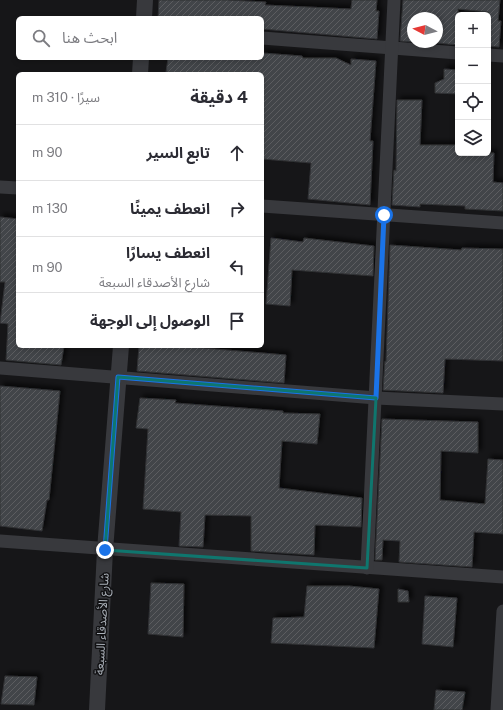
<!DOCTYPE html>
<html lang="ar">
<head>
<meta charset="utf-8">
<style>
	body { margin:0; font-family:"Public Sans","Noto Sans Arabic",sans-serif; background:#f2f2f3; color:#2b2b33; direction:rtl }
	.controls { position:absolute; right:12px; top:12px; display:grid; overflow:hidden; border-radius:6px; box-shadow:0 2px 6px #0003 }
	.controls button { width:36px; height:36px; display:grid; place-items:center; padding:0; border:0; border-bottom:1px solid #e1e1e2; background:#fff; color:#2b2b33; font:20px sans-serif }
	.compass { position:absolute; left:407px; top:12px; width:36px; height:36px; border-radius:50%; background:#fff; box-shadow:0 2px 6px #0003; rotate:277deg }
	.stop { position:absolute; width:12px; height:12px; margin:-9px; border:3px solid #1a73e8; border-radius:50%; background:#fff }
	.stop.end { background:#1a73e8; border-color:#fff; box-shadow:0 1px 4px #0008 }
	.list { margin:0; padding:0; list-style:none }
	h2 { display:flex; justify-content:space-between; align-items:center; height:52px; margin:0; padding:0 16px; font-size:17px }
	h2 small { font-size:13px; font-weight:400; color:#7c7c81 }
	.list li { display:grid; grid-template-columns:26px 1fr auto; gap:12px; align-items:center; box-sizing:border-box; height:56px; padding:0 16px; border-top:1px solid #e1e1e2 }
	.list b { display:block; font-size:15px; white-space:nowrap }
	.list p { margin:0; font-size:13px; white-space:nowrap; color:#7c7c81 }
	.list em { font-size:13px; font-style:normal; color:#7c7c81 }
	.icon { flex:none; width:22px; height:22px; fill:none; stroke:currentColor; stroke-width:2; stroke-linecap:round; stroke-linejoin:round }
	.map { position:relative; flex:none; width:503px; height:710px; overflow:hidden; direction:ltr }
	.search { position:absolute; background:#fff; box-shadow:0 2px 6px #0003; left:16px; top:16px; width:248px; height:44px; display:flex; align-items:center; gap:10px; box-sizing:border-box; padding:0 14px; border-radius:6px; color:#7c7c81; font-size:15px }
	.panel { position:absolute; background:#fff; box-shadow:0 2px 6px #0003; left:16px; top:72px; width:248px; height:276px; border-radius:6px; direction:rtl }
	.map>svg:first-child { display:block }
</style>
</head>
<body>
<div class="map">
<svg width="503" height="710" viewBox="0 0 503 710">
	<defs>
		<pattern id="building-hatch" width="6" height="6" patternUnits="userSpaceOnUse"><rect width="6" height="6" fill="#434548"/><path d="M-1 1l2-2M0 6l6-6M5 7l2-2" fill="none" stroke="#5b5d60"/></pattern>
		<filter id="shadow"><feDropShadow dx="3.5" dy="-3.5" stdDeviation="2" flood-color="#0009"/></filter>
	</defs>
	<rect width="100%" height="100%" fill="#161618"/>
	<g fill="url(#building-hatch)" stroke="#303134" filter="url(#shadow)">
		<path d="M159,0H227L266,2L265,5L351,9L352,0H377L376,11H379L377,39L262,29V18H158Z"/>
		<path d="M403,0H500L498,21H501L499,47L488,46V12L458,9V45L437,43V18H413V42L400,41Z"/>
		<path d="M262,53L302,56L303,58H336L351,65V59L376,61L370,141H373L370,205L308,199L311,163L262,159V74H186L166,72L168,58H262Z"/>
		<path d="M444,69L458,70V94L435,93V83L444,79Z"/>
		<path d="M397,100H422L420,145H456V153H494L493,182L503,183V211L465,209V206L420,204V207L392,205L394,170L396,171Z"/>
		<path d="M0,217L18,219V346H64L61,365L6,360L8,324L0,323L5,282H0Z"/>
		<path d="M271,238L303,242L304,238L374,246L373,276L292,270L290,306L266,304Z"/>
		<path d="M390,245L461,250L462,248L503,249V361L445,359L443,393L383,390L385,361L386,362Z"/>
		<path d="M139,346H180L286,355L284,383L137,371Z"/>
		<path d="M0,386L60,391L49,500H47L42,531L0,526Z"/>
		<path d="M140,398L176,400L175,403L283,411V413L320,414L317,444L282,441L279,488L362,498L361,527L315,525L314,555L251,551V516L205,515L203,547L179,546L181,512L143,509L148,429L136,428Z"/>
		<path d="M382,419L478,422V453L441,451L440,500L485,504L488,459L503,460V534L474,532L472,567L399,562L400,541L383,540L382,560H375Z"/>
		<path d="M151,583L184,584L183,637L148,634Z"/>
		<path d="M307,586H349L379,589L374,648L271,643L273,618L304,617Z"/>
		<path d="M398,589L408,591L409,602H398Z"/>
		<path d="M425,596L457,598L453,647L422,644Z"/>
		<path d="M5,676L37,677L34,705L1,704Z"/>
		<path d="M436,690L465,692L462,710H434Z"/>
	</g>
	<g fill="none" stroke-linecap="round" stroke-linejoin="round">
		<g stroke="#38393d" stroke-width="13">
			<path d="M262,38L458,53"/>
			<path d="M488,55L503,56"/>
			<path d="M0,187L18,188"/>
			<path d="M262,206L503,223"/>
			<path d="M0,368L376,398L503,404"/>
			<path d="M0,541L503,577"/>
			<path d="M367,568L394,0"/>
			<path d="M497,710L503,611"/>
		</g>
		<g stroke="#38393d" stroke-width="16">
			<path d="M144,18L145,0"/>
			<path d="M140,74L141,58"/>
			<path d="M97,710L105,550L121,346"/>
		</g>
	</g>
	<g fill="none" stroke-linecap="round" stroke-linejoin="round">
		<path stroke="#1a73e8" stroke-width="5" d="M105,550L118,377L376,398L384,215"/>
	</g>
	<path fill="none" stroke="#0f766e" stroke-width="3" stroke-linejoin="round" d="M118,377L376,398L367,568L105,550Z"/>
	<g text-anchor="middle" stroke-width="3" stroke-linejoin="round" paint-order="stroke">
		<g font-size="12" fill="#a9afb7" stroke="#111113">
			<text transform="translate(102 624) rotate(-87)" y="4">شارع الأصدقاء السبعة</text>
		</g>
	</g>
</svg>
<div class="controls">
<button>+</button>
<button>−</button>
<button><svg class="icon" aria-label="locate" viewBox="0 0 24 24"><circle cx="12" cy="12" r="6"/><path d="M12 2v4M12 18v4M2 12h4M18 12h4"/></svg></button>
<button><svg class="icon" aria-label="layers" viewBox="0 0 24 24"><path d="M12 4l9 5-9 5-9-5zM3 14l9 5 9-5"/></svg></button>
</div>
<svg class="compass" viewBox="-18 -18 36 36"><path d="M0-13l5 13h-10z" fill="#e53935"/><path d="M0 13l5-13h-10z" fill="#7c7c81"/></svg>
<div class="stop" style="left:384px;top:215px"></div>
<div class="stop end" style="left:105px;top:550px"></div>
<div class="search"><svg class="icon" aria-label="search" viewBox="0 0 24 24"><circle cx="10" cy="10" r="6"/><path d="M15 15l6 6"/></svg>ابحث هنا</div>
<section class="panel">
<h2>4 دقيقة<small>سيرًا · 310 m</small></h2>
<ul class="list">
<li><svg class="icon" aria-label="ahead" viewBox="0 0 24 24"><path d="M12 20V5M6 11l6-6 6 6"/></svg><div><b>تابع السير</b></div><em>90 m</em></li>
<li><svg class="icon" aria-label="right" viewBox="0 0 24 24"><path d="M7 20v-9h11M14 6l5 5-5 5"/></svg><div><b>انعطف يمينًا</b></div><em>130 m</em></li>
<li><svg class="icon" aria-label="left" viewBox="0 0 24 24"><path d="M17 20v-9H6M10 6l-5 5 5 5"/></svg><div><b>انعطف يسارًا</b><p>شارع الأصدقاء السبعة</p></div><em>90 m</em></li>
<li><svg class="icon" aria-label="arrive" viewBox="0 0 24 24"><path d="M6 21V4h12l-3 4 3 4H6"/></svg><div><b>الوصول إلى الوجهة</b></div></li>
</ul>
</section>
</div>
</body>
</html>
